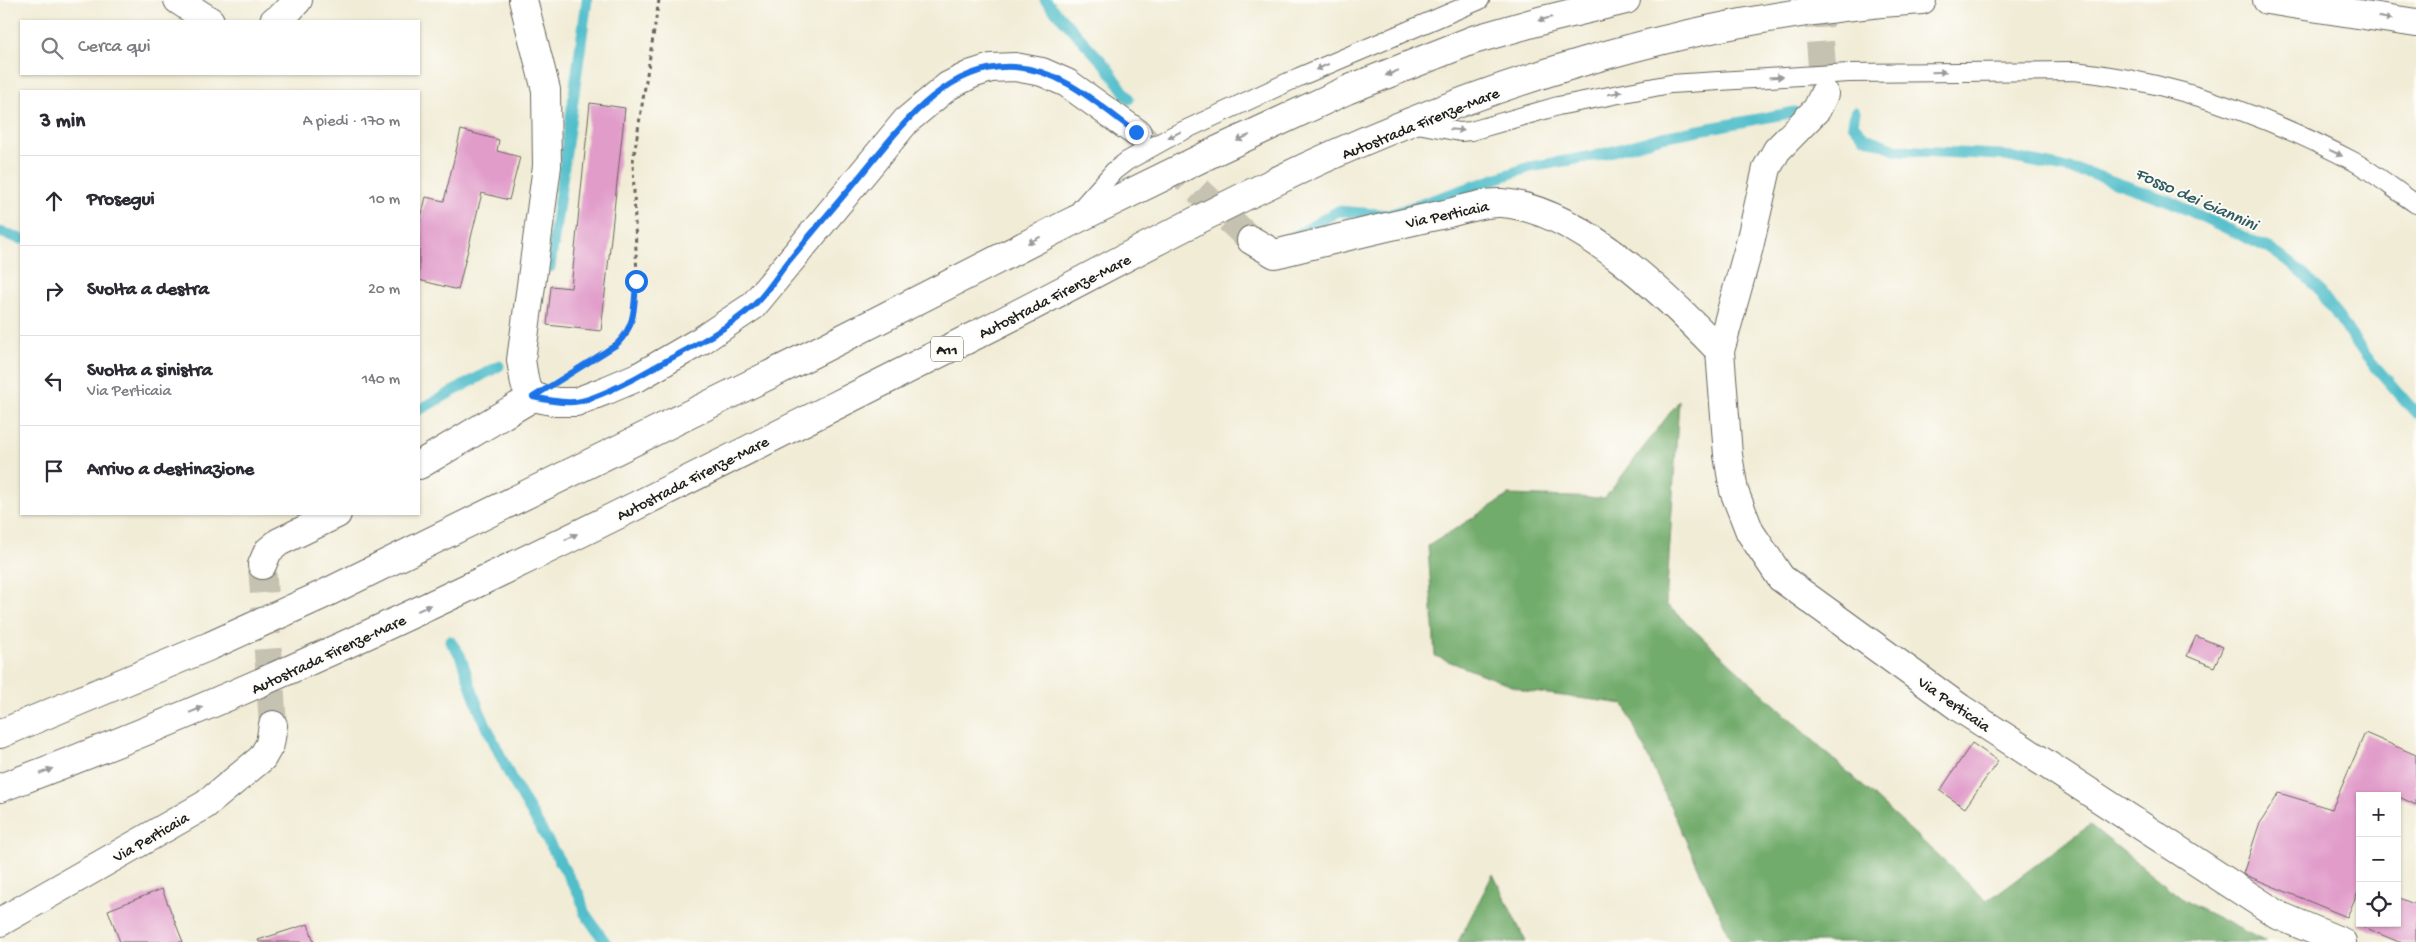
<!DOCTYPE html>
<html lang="it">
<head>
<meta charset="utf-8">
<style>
	body { margin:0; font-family:"Gochi Hand",sans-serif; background:#f2f2f3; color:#2b2b33 }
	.controls { position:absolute; right:15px; bottom:15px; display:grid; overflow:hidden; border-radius:0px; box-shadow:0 1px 4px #0004 }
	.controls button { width:45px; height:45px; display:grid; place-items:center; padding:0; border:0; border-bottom:1px solid #e1e1e2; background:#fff; color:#2b2b33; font:25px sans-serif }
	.stop { position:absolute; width:15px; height:15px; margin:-11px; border:4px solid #1a73e8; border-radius:50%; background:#fff }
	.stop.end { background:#1a73e8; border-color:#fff; box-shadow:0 1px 5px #0008 }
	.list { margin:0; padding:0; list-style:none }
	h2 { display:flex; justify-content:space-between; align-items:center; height:65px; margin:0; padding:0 20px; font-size:21px }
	h2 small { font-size:16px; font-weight:400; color:#7c7c81 }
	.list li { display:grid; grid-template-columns:32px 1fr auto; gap:15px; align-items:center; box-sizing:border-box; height:90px; padding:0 20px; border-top:1px solid #e1e1e2 }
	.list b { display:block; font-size:19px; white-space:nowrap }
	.list p { margin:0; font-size:16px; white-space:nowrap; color:#7c7c81 }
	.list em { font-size:16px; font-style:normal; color:#7c7c81 }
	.icon { flex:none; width:28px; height:28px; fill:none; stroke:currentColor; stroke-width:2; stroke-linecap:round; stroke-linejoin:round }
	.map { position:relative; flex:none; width:2416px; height:942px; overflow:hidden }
	.search { position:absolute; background:#fff; box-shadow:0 1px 4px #0004; left:20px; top:20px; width:400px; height:55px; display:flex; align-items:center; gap:12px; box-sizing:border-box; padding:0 18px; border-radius:0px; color:#7c7c81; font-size:19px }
	.panel { position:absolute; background:#fff; box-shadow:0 1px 4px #0004; left:20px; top:90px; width:400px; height:425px; border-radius:0px }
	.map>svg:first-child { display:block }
</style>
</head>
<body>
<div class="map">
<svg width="2416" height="942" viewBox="0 0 2416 942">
	<rect width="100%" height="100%" fill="#fdfcf7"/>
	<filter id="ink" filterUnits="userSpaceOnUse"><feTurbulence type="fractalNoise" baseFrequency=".02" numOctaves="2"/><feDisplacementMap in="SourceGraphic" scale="10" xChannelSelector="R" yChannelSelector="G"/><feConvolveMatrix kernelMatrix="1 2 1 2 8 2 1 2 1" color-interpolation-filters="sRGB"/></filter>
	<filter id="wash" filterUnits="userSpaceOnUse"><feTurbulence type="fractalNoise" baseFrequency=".0096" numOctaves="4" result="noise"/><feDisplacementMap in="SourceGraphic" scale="20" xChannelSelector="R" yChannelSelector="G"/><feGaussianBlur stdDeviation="1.12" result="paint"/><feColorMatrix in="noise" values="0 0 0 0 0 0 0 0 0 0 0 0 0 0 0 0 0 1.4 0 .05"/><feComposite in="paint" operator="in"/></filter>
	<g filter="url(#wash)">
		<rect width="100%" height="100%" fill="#f1ecd6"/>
		<g fill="#72ac6c" stroke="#476444">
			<path d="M1679,401L1666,604L1987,901L2090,825L2185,901L2266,942H1732L1624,704L1525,691L1435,656L1428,546L1509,495L1605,498Z"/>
			<path d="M1493,874L1526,942H1458Z"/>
		</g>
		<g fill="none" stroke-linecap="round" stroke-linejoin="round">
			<g stroke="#51beca" stroke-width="11">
				<path d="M1045,0L1107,67L1129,99"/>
				<path d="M1855,112L1853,124L1864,137L1898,150L2000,155L2089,173L2169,201L2268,248L2291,263L2317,287L2366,356L2416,413"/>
				<path d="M0,232L21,239"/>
				<path d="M1285,242L1338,211L1389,215L1530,167L1599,155L1662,137L1795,112"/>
				<path d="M550,267L587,0"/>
				<path d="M419,410L499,366"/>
				<path d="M450,641L460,655L479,710L510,776L580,896L584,912L605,942"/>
			</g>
		</g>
		<g id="blocks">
			<g fill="#e19cca">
				<path d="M590,103L625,108L601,331L547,325L551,286L571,288Z"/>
				<path d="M461,130L499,140L497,151L520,157L509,200L482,193L458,290L419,280V226L426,197L444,201Z"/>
				<path d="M2196,636L2223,647L2214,667L2187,656Z"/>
				<path d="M2365,733L2416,755V805L2397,796H2360V887L2347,917L2243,874L2259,825L2279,793L2332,809Z"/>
				<path d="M1972,743L1998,761L1965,808L1940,791Z"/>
				<path d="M162,889L183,942H120L108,910Z"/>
				<path d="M2397,897L2416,905V942H2399L2358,925L2359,923H2397Z"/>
				<path d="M308,924L314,942H259L258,940Z"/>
			</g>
		</g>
	</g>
	<g filter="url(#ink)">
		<use href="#blocks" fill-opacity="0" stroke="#67655d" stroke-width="1"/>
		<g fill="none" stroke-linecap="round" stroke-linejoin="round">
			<g stroke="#c6c2b1" stroke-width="28" stroke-dasharray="28 14" stroke-linecap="butt">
				<path d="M1817,0L1824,94"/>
				<path d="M1137,133L1251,240"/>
				<path d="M262,565L273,725"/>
			</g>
			<g stroke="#67655d" stroke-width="20">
				<g id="lane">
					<path d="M1412,123L1460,132L1471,131L1558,106L1670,84L1849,73L2074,71C2171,81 2267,116 2353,161C2375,173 2395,190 2416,204"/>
					<path d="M1074,216L1114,171L1127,161L1174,135L1299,77L1480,0"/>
				</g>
			</g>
			<g stroke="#67655d" stroke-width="30">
				<g id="street">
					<path d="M178,0L210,21"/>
					<path d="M523,0L546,90L547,166L521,360L525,384L533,397"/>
					<path d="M274,21L287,12L298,0"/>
					<path d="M1824,94L1817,109L1777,150L1767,168L1749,247L1720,351L1728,455L1734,491L1750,532L1781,578L1960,708L2280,916L2342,942"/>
					<path d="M1251,240L1275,254C1332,240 1388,226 1445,214C1462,210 1484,202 1501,203C1578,208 1669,298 1720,351"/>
					<path d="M419,465L533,397L557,402H576L607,390L640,376L702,340L753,306L906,121L948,86L972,74L991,68L1015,67L1042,72L1067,83L1137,133"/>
					<path d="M262,565L268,551L279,542L337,514"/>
					<path d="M0,922L205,805L262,758L270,744L273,725"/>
				</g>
			</g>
			<g stroke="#67655d" stroke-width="30">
				<g id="highway">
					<path d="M2267,0L2416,23"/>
					<path d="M0,734L210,646L322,595L812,354L1067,224L1218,150L1347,90L1473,40L1543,20L1626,0"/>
					<path d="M0,788C339,663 658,494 980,333C1074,286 1166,234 1260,189C1466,88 1693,14 1922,0"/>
				</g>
			</g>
			<path stroke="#67655d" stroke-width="3" stroke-dasharray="4 4" stroke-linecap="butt" d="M600,355L627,335L633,317L637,281L633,161L659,0"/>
			<use href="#lane" stroke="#fff" stroke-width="18"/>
			<use href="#street" stroke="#fff" stroke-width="28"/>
			<use href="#highway" stroke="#fff" stroke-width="28"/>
		</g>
		<defs><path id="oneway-solid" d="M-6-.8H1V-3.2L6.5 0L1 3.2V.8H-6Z" transform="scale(1.25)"/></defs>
		<g fill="#999">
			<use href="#oneway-solid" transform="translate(2385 18) rotate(9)"/>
			<use href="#oneway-solid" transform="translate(1545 19) rotate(165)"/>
			<use href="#oneway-solid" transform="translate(1322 67) rotate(156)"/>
			<use href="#oneway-solid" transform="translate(1939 72) rotate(-1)"/>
			<use href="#oneway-solid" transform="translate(1392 73) rotate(158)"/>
			<use href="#oneway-solid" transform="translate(1776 77) rotate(-3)"/>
			<use href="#oneway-solid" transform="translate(1615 93) rotate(-12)"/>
			<use href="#oneway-solid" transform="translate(1457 130) rotate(5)"/>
			<use href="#oneway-solid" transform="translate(1174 135) rotate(153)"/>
			<use href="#oneway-solid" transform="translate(1243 138) rotate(155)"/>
			<use href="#oneway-solid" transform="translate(2336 153) rotate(25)"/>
			<use href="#oneway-solid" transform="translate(1034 240) rotate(153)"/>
			<use href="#oneway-solid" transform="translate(571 537) rotate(-27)"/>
			<use href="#oneway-solid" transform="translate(424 608) rotate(-25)"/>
			<use href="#oneway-solid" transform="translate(196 710) rotate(-22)"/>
			<use href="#oneway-solid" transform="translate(46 771) rotate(-22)"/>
		</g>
	</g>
	<g fill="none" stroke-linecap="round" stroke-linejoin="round" filter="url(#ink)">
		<path stroke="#1a73e8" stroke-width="6" d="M636,281C634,307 636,326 616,345L533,397C546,400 560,403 574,402C593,401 636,378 653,368C686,350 725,331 753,306C766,294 777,276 788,262C810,235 833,208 856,181C896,133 944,62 1015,67C1063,70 1100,106 1136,132"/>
	</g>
	<g text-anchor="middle" stroke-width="4" stroke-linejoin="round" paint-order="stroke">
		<rect fill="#fdfcf7" stroke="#605f5e" stroke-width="1" x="931" y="336.5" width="32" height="25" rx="4"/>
		<g font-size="15" font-weight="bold" fill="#1c1c1c">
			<text x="947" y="354">A11</text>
		</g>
		<g font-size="16" fill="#1c1c1c" stroke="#fdfcf7">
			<text transform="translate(1420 122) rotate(-22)" y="6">Autostrada Firenze-Mare</text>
			<text transform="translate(1447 213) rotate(-12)" y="6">Via Perticaia</text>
			<text transform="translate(1054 295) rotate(-27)" y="6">Autostrada Firenze-Mare</text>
			<text transform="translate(692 477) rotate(-27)" y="6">Autostrada Firenze-Mare</text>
			<text transform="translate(328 653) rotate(-25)" y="6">Autostrada Firenze-Mare</text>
			<text transform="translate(1955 703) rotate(35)" y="6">Via Perticaia</text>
			<text transform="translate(150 836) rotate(-30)" y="6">Via Perticaia</text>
		</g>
		<g font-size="18" font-style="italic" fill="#315d62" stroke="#fdfcf7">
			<text transform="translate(2197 198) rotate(24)" y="6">Fosso dei Giannini</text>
		</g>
	</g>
</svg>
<div class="controls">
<button>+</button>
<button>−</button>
<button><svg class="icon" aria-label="locate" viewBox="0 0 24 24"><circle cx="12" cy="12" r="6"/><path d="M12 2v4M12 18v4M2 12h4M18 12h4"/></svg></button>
</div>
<div class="stop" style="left:636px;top:281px"></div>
<div class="stop end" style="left:1136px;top:132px"></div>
<div class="search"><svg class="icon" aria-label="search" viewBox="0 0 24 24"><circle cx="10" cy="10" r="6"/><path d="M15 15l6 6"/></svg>Cerca qui</div>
<section class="panel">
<h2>3 min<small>A piedi · 170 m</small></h2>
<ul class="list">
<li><svg class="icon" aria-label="ahead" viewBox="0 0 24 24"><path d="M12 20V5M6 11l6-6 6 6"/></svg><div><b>Prosegui</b></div><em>10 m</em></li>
<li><svg class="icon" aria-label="right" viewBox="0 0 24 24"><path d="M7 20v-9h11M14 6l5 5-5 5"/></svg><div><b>Svolta a destra</b></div><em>20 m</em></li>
<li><svg class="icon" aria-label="left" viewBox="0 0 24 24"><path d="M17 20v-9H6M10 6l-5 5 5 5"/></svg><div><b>Svolta a sinistra</b><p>Via Perticaia</p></div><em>140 m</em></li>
<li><svg class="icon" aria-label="arrive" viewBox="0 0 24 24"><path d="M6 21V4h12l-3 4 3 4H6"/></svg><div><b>Arrivo a destinazione</b></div></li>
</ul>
</section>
</div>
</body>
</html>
